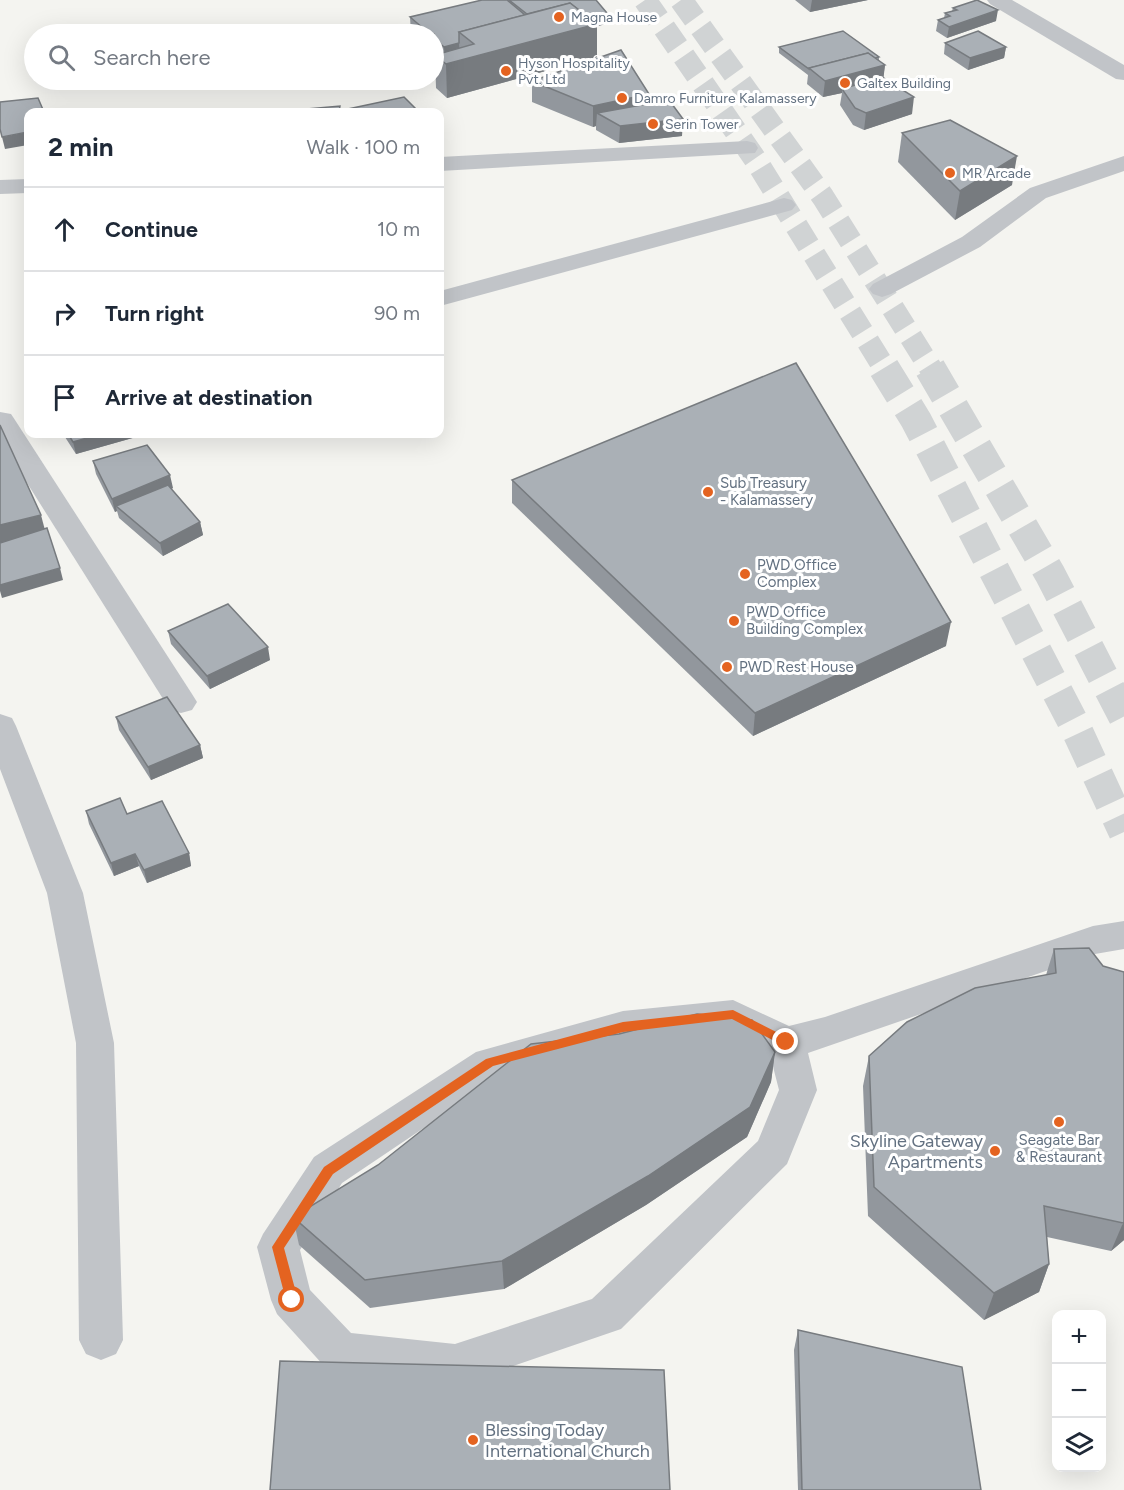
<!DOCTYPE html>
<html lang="en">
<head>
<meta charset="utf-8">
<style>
	body { margin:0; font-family:Figtree,sans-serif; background:#f6f6f7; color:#1f2937 }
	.controls { position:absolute; right:18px; bottom:18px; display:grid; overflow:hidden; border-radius:12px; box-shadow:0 6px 24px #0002 }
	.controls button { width:54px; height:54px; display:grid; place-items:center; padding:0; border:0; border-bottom:2px solid #e0e1e3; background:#fff; color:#1f2937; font:30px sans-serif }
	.stop { position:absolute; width:18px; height:18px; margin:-14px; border:4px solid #e46320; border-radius:50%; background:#fff }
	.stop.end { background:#e46320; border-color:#fff; box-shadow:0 2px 6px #0008 }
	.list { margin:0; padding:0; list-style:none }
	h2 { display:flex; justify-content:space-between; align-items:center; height:78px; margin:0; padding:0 24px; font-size:26px }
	h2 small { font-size:20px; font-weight:400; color:#747a83 }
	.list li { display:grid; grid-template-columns:39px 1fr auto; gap:18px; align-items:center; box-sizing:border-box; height:84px; padding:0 24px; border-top:2px solid #e0e1e3 }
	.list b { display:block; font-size:22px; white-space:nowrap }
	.list em { font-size:20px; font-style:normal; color:#747a83 }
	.icon { flex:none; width:33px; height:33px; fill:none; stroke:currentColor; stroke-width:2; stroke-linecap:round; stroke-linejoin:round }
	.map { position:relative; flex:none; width:1124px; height:1490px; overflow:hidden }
	.search { position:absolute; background:#fff; box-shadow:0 6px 24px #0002; left:24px; top:24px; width:420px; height:66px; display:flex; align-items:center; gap:15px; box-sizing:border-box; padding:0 21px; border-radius:33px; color:#747a83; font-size:22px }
	.panel { position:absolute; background:#fff; box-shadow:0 6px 24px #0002; left:24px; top:108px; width:420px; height:330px; border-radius:12px }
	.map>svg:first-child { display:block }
</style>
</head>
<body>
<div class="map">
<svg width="1124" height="1490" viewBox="0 0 1124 1490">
	<rect width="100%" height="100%" fill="#f4f4f0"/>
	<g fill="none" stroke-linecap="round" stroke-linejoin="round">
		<g stroke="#d0d3d4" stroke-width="23" stroke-dasharray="23 11" stroke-linecap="butt">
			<path d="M645,0L755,159L885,369"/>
			<path d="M681,0L823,197L931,369"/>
		</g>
		<g stroke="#d0d3d4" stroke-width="31" stroke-dasharray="31 15" stroke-linecap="butt">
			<path d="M884,368L916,420L1074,724L1124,832"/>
			<path d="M930,368L1050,574L1124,717"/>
		</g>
		<g fill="#c1c4c8" fill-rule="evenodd">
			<path d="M987,0H1012L1124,65V80L1116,79L990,4Z"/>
			<path d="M747,141L755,143L758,148L755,153L440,171V157Z"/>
			<path d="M1124,156V171L1046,198L980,247L891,294L882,297L873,294L869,289L873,284L962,237L1030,188Z"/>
			<path d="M28,179V193L0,194V180Z"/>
			<path d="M784,198L792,200L796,205L792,210L440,306V291Z"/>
			<path d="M0,412L11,414L15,420L192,694L197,702L192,710L181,713L170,710L0,440Z"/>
			<path d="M0,714L12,718L16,726L83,893L114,1043L123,1340L116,1354L101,1360L86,1354L79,1340L76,1043L47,893L0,769Z"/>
			<path d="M1124,921V949L1095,954L808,1053L817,1090L787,1164L621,1329L455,1386L340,1373L325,1367L277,1314L271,1300L257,1247L263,1234L314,1157L476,1052L623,1011L733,1000L789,1026L825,1017L1093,926ZM729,1031L769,1051L779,1090L758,1141L592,1299L455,1344L351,1333L310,1290L300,1250L342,1183L501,1076L623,1043Z"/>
		</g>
	</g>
	<g fill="#92979d">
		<path d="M507,0H596L607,13V24L597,26V57L447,98L436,88L435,55L434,54V34H411L410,17Z"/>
		<path d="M795,0H868L810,12Z"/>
		<path d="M953,8L996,21L947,38L936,31L938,20L944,18L945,13L952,11Z"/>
		<path d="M945,43L1006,47L1004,58L968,70L944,54Z"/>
		<path d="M779,47L879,57V61L885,65L883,78L912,114L864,130L853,125L840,105L842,93L823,97L807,84L808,75L779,53Z"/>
		<path d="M532,81L649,94V104L682,136L619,143L596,130V126L593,127L532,102Z"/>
		<path d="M902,133L1012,185L955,220L898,162Z"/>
		<path d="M63,434H135L136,437L76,454Z"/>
		<path d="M93,461L173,488L171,489L200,522L203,535L163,556L119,518L117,511L115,512L96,474Z"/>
		<path d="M512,480L946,646L753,736L512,503Z"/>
		<path d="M168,631L270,660L210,689L171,644Z"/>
		<path d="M116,717L200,745L203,758L151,780L119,730Z"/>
		<path d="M86,811L127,814L189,853L191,866L147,883L139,866L114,876L89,824Z"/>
		<path d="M1054,949L1103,966L1124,1240L1111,1251L1047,1237L1049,1264L1039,1292L984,1320L868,1216L863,1086L869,1056L1046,975Z"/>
		<path d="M775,1052L771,1082L747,1137L646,1205L504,1289L370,1308L299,1245L293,1217Z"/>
		<path d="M798,1330L981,1490H798L794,1350Z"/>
	</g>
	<g fill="#777b7f">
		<path d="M812,0H868L810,12Z"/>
		<path d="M998,10L996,21L947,38L949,27Z"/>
		<path d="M607,13V24L597,26V57L447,98L446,64L544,28Z"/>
		<path d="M459,43L460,60L445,64L444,47Z"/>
		<path d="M1006,47L1004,58L968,70L970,58Z"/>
		<path d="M885,65L883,82L842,89V93L823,97L825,81Z"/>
		<path d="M649,94L648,115L597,113L596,126L593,127V106Z"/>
		<path d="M914,97L912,114L864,130L866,113Z"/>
		<path d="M683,119L682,136L619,143L620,126Z"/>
		<path d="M28,132V145L5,149L2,137Z"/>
		<path d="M1017,156L1012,185L955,220L960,191Z"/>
		<path d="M101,434H135L136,437L76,454L73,442Z"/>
		<path d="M170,475L173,488L121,510L116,506L117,511L115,512L112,499Z"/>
		<path d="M41,515L46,534L0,545V525Z"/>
		<path d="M200,522L203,535L163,556L160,543Z"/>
		<path d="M60,568L63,580L2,598L0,591V585Z"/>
		<path d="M951,622L946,646L753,736L755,713Z"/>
		<path d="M268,647L270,660L210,689L207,676Z"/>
		<path d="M200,745L203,758L151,780L148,767Z"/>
		<path d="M189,853L191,866L147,883L144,870Z"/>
		<path d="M135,854L139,866L114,876L111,863Z"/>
		<path d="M775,1052L771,1082L747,1137L646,1205L504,1289L502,1261Z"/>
		<path d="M1124,1222V1240L1111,1251L1123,1223Z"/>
		<path d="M1049,1264L1039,1292L984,1320L994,1293Z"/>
	</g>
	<g fill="#aab0b6" stroke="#777b7f" stroke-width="1.5">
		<path d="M482,0H507L525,15L459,32V43L444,47L434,38V34H430L410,17Z"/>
		<path d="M509,0H596L607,13L588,17L570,3L527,14Z"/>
		<path d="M977,0L998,10L949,27L938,20L950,16L945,13L957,10L953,8Z"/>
		<path d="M570,3L597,24L446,64L435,55L474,44L459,32Z"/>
		<path d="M843,31L879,57L875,58L868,53L809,68V69L779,47Z"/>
		<path d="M978,31L1006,47L970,58L945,43Z"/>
		<path d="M621,50L649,94L593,106L532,81Z"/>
		<path d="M868,53L885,65L825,81L809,68Z"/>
		<path d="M882,77L914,97L866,113L855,108L842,89Z"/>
		<path d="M404,97L419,112H351L348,109Z"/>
		<path d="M38,98L44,112H28V132L2,137L0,129V102Z"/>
		<path d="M669,100L683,119L620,126L597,113Z"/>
		<path d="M340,106L339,112H272Z"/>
		<path d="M950,120L1017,156L960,191L902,133Z"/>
		<path d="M796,363L951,622L755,713L512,480Z"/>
		<path d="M0,425L41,515L0,525Z"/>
		<path d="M68,434H101L73,442Z"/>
		<path d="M147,445L170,475L112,499L93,461Z"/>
		<path d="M168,485L200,522L160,543L116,506Z"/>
		<path d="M47,528L60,568L0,585V543Z"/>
		<path d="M228,604L268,647L207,676L168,631Z"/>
		<path d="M167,697L200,745L148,767L116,717Z"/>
		<path d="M120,798L127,814L162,801L189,853L144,870L135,854L111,863L86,811Z"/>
		<path d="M1089,948L1103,966L1124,972V1222L1123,1223L1044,1206L1049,1264L994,1293L874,1187L869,1056L907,1022L975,988L1056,973L1054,949Z"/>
		<path d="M697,1014L752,1020L775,1052L750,1107L648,1176L502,1261L365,1280L293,1217L378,1165L531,1044L619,1034Z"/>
		<path d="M798,1330L962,1367L981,1490H802Z"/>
		<path d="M280,1361L664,1370L670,1490H270Z"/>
	</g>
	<path fill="#e46320" d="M733,1010L790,1039V1045H782L732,1019L623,1032L493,1066L333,1174L284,1248L298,1300L296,1304H287L272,1247L324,1167L486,1059L623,1022Z"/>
	<g fill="#e46320" stroke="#fff" stroke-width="2">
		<circle cx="559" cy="17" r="6"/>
		<circle cx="506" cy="71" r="6"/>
		<circle cx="845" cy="83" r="6"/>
		<circle cx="622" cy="98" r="6"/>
		<circle cx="653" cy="124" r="6"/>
		<circle cx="950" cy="173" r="6"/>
		<circle cx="708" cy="492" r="6"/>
		<circle cx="745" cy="574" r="6"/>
		<circle cx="734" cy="621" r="6"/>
		<circle cx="727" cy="667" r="6"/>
		<circle cx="1059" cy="1122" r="6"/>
		<circle cx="995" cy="1151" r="6"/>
		<circle cx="473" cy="1440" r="6"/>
	</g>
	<g text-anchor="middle" stroke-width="6" stroke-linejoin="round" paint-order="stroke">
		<g font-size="14" fill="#637181" stroke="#fff" text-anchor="start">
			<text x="571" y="22">Magna House</text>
			<text x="518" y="68">Hyson Hospitality<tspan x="518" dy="16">Pvt. Ltd</tspan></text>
			<text x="857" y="88">Galtex Building</text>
			<text x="634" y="103">Damro Furniture Kalamassery</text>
			<text x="665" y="129">Serin Tower</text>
			<text x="962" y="178">MR Arcade</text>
		</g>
		<g font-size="15" fill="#637181" stroke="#fff" text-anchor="start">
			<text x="720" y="488">Sub Treasury<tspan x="720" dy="17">- Kalamassery</tspan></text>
			<text x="757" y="570">PWD Office<tspan x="757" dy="17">Complex</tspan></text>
			<text x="746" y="617">PWD Office<tspan x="746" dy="17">Building Complex</tspan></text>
			<text x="739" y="672">PWD Rest House</text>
			<text x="1059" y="1145" text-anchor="middle">Seagate Bar<tspan x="1059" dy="17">&amp; Restaurant</tspan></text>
		</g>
		<g font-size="18" fill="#637181" stroke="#fff" text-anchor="end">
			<text x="983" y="1147">Skyline Gateway<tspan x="983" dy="21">Apartments</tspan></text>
			<text x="485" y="1436" text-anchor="start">Blessing Today<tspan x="485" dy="21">International Church</tspan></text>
		</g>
	</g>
</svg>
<div class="controls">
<button>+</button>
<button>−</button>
<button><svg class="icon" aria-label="layers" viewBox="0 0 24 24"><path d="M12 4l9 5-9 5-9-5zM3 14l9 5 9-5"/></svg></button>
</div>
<div class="stop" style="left:292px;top:1300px"></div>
<div class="stop end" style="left:786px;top:1042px"></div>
<div class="search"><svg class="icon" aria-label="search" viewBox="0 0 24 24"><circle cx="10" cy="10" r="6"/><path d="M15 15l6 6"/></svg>Search here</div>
<section class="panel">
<h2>2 min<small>Walk · 100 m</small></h2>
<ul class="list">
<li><svg class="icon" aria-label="ahead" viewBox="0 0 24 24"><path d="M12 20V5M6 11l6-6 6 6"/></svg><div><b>Continue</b></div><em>10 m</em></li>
<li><svg class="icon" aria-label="right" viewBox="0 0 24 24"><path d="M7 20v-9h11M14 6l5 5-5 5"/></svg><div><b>Turn right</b></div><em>90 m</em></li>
<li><svg class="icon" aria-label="arrive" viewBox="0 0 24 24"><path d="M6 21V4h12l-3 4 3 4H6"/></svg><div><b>Arrive at destination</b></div></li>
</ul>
</section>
</div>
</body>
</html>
